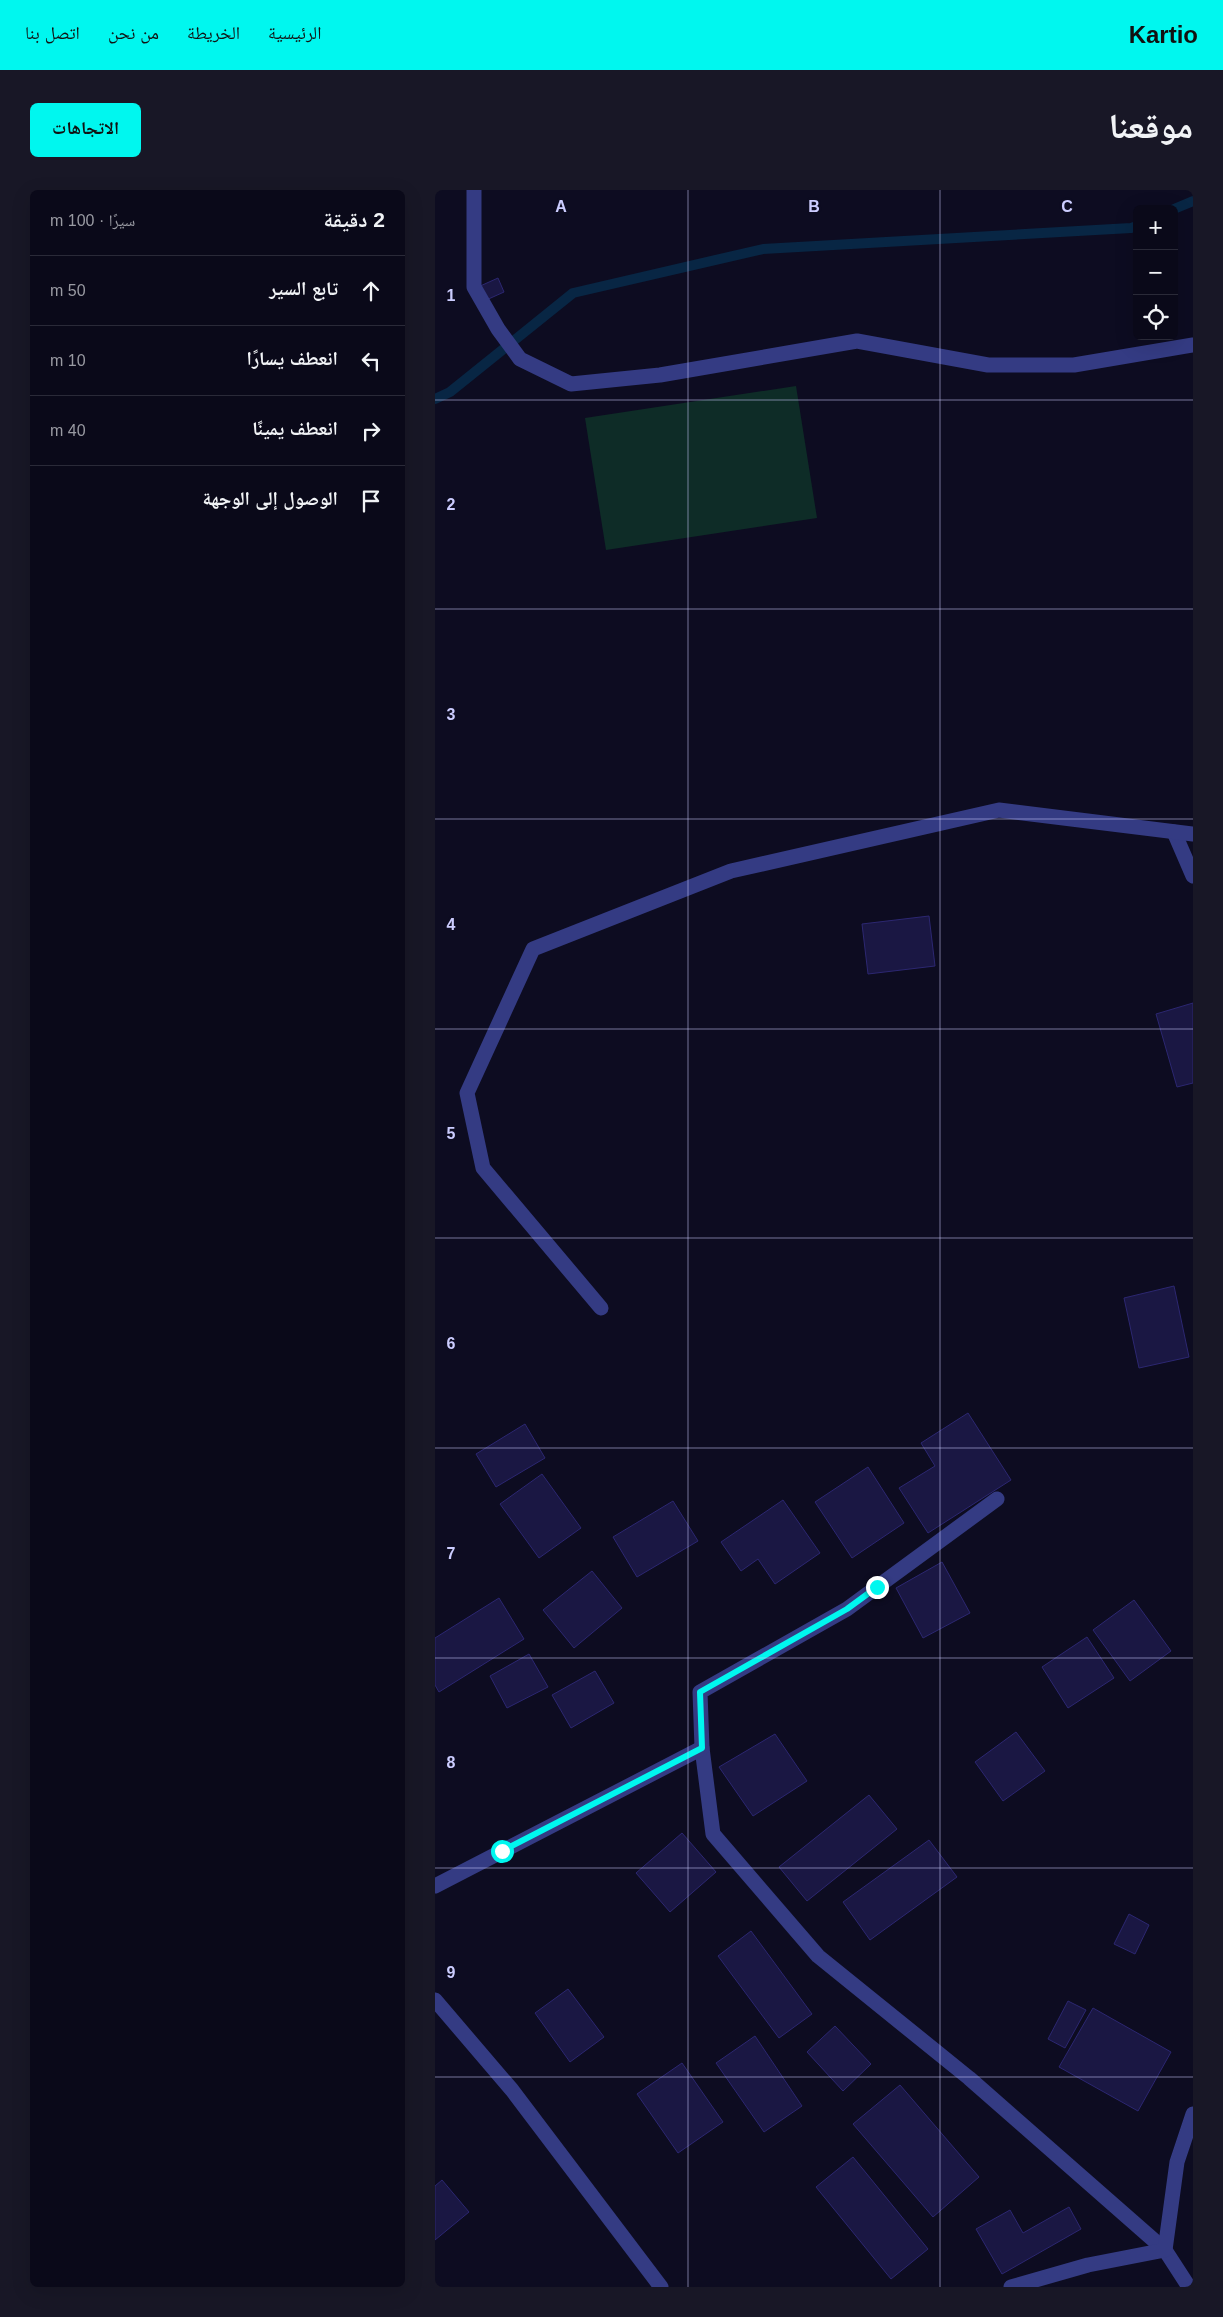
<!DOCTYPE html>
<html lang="ar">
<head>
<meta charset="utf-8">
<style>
	body { margin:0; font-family:Arial,"Noto Naskh Arabic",sans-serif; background:#181726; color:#f1f3f6; direction:rtl }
	.controls { position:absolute; right:15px; top:15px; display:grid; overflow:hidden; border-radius:8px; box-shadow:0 5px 20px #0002 }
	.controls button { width:45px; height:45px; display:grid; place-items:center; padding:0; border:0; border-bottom:1px solid #2a2a38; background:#0a0919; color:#f1f3f6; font:25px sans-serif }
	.stop { position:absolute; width:15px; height:15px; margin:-11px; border:4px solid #00f7ef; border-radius:50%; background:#fff }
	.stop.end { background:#00f7ef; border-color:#fff; box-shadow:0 1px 5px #0008 }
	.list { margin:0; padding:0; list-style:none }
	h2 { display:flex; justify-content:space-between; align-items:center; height:65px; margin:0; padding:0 20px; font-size:21px }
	h2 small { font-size:16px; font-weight:400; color:#999aa2 }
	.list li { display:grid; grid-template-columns:32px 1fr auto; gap:15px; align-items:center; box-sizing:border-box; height:70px; padding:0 20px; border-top:1px solid #2a2a38 }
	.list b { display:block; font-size:19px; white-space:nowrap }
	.list em { font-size:16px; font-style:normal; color:#999aa2 }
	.icon { flex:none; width:28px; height:28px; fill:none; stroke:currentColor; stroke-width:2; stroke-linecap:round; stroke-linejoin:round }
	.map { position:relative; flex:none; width:758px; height:2097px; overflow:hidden; direction:ltr; border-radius:8px }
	header { display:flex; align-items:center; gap:30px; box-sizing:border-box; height:70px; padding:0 25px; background:#00f7ef; color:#111 }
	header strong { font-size:24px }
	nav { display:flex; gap:28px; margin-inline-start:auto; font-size:18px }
	.intro { display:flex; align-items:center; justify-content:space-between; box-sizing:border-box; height:120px; padding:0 30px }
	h1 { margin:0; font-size:35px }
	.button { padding:12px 22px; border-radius:8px; background:#00f7ef; color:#111; font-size:18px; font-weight:700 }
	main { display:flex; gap:30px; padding:0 30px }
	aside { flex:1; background:#0a0919; border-radius:8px; box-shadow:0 5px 20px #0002 }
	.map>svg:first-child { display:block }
</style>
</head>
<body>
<header>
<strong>Kartio</strong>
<nav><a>الرئيسية</a><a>الخريطة</a><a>من نحن</a><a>اتصل بنا</a></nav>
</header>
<div class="intro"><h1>موقعنا</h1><a class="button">الاتجاهات</a></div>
<main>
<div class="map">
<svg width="758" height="2097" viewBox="0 0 758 2097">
	<rect width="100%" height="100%" fill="#0d0c21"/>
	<path fill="#0e2c27" d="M361,196L382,328L171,360L150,228Z"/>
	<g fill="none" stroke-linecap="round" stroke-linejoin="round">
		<g stroke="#082644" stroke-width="10">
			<path d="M739,19L758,11"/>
			<path d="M0,209L15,202L138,103L328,59L696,38L702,36"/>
		</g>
	</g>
	<g fill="#1a1743" stroke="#2c2771">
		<path d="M63,88L69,102L49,111L43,97Z"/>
		<path d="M494,726L500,776L433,784L427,734Z"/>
		<path d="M758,813V893L742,897L721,824Z"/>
		<path d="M739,1096L754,1167L704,1178L689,1108Z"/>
		<path d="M533,1223L576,1290L493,1343L464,1298L500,1276L486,1253Z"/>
		<path d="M90,1234L110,1268L61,1297L41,1264Z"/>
		<path d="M433,1277L469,1333L417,1368L380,1312Z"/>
		<path d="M107,1284L146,1338L104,1368L65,1314Z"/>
		<path d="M348,1310L385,1363L340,1394L323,1369L306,1381L286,1352Z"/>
		<path d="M238,1311L263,1351L202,1387L178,1347Z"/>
		<path d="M507,1372L535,1423L488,1448L461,1398Z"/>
		<path d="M157,1381L187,1418L139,1458L108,1420Z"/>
		<path d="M64,1408L89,1449L4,1502L0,1495V1448Z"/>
		<path d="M699,1410L736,1461L695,1491L658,1440Z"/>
		<path d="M652,1447L679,1488L633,1518L607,1477Z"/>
		<path d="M94,1464L113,1497L72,1518L55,1486Z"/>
		<path d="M160,1481L179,1513L136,1538L117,1505Z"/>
		<path d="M581,1542L610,1581L568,1611L540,1572Z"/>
		<path d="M340,1544L372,1591L318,1626L284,1577Z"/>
		<path d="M434,1605L462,1639L372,1711L344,1677Z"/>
		<path d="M247,1643L281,1682L235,1722L201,1683Z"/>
		<path d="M494,1650L522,1687L435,1750L408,1712Z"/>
		<path d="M694,1724L714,1735L700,1764L679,1754Z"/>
		<path d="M316,1741L377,1824L344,1848L283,1766Z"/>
		<path d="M133,1799L169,1847L135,1872L100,1823Z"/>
		<path d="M633,1811L651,1820L630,1858L613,1849Z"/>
		<path d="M658,1818L736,1862L703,1921L624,1877Z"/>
		<path d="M400,1836L436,1874L408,1901L372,1862Z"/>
		<path d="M320,1846L367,1916L329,1942L281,1873Z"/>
		<path d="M247,1873L288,1932L243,1963L202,1904Z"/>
		<path d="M465,1895L544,1987L498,2027L418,1934Z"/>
		<path d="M418,1967L493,2059L456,2089L381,1997Z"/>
		<path d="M7,1990L34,2022L0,2050V1996Z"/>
		<path d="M634,2017L646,2039L567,2084L541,2039L575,2020L588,2043Z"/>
	</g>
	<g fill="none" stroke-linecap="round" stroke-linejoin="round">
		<g stroke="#343b83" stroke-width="15">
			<path d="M39,0V97L63,139L85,169L136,194L225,185L422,151L553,175H639L758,155"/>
			<path d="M739,642L758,686"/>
			<path d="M166,1118L48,978L32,903L98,759L296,681L564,620L758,644"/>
			<path d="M562,1309L412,1419L265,1502L267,1558L278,1644L383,1766L534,1888L730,2060L754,2097"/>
			<path d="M0,1696L267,1558"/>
			<path d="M0,1810L77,1900L226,2097"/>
			<path d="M576,2097L653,2075L730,2060L742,1972L758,1924"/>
		</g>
	</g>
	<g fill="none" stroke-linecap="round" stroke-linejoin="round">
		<path stroke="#00f7ef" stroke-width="6" d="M67,1661L267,1558L265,1502L412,1419L442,1397"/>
	</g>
	<path fill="none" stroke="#cccdff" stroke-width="1" stroke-opacity="0.55" d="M253,0V2097M505,0V2097M0,210H758M0,419H758M0,629H758M0,839H758M0,1048H758M0,1258H758M0,1468H758M0,1678H758M0,1887H758"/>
	<g font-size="16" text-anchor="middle" font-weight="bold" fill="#cccdff" stroke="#0d0c21" stroke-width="4.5" stroke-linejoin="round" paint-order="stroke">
		<text x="126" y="22">A</text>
		<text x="379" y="22">B</text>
		<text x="632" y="22">C</text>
		<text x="16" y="111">1</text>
		<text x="16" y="320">2</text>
		<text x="16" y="530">3</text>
		<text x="16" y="740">4</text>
		<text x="16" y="949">5</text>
		<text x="16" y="1159">6</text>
		<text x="16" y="1369">7</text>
		<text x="16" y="1578">8</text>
		<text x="16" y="1788">9</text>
	</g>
</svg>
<div class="controls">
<button>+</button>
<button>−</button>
<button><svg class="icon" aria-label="locate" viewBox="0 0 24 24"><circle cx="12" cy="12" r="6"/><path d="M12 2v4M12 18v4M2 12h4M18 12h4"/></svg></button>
</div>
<div class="stop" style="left:67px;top:1661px"></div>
<div class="stop end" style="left:442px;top:1397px"></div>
</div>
<aside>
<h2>2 دقيقة<small>سيرًا · 100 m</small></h2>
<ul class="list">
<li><svg class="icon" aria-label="ahead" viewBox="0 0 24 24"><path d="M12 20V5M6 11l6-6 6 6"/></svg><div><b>تابع السير</b></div><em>50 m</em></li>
<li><svg class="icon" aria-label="left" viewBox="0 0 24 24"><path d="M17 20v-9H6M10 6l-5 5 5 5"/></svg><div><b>انعطف يسارًا</b></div><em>10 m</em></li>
<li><svg class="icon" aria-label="right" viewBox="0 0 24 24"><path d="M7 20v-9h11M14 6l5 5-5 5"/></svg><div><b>انعطف يمينًا</b></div><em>40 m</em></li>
<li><svg class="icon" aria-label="arrive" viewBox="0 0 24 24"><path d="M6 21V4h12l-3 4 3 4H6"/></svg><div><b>الوصول إلى الوجهة</b></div></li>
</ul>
</aside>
</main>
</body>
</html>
